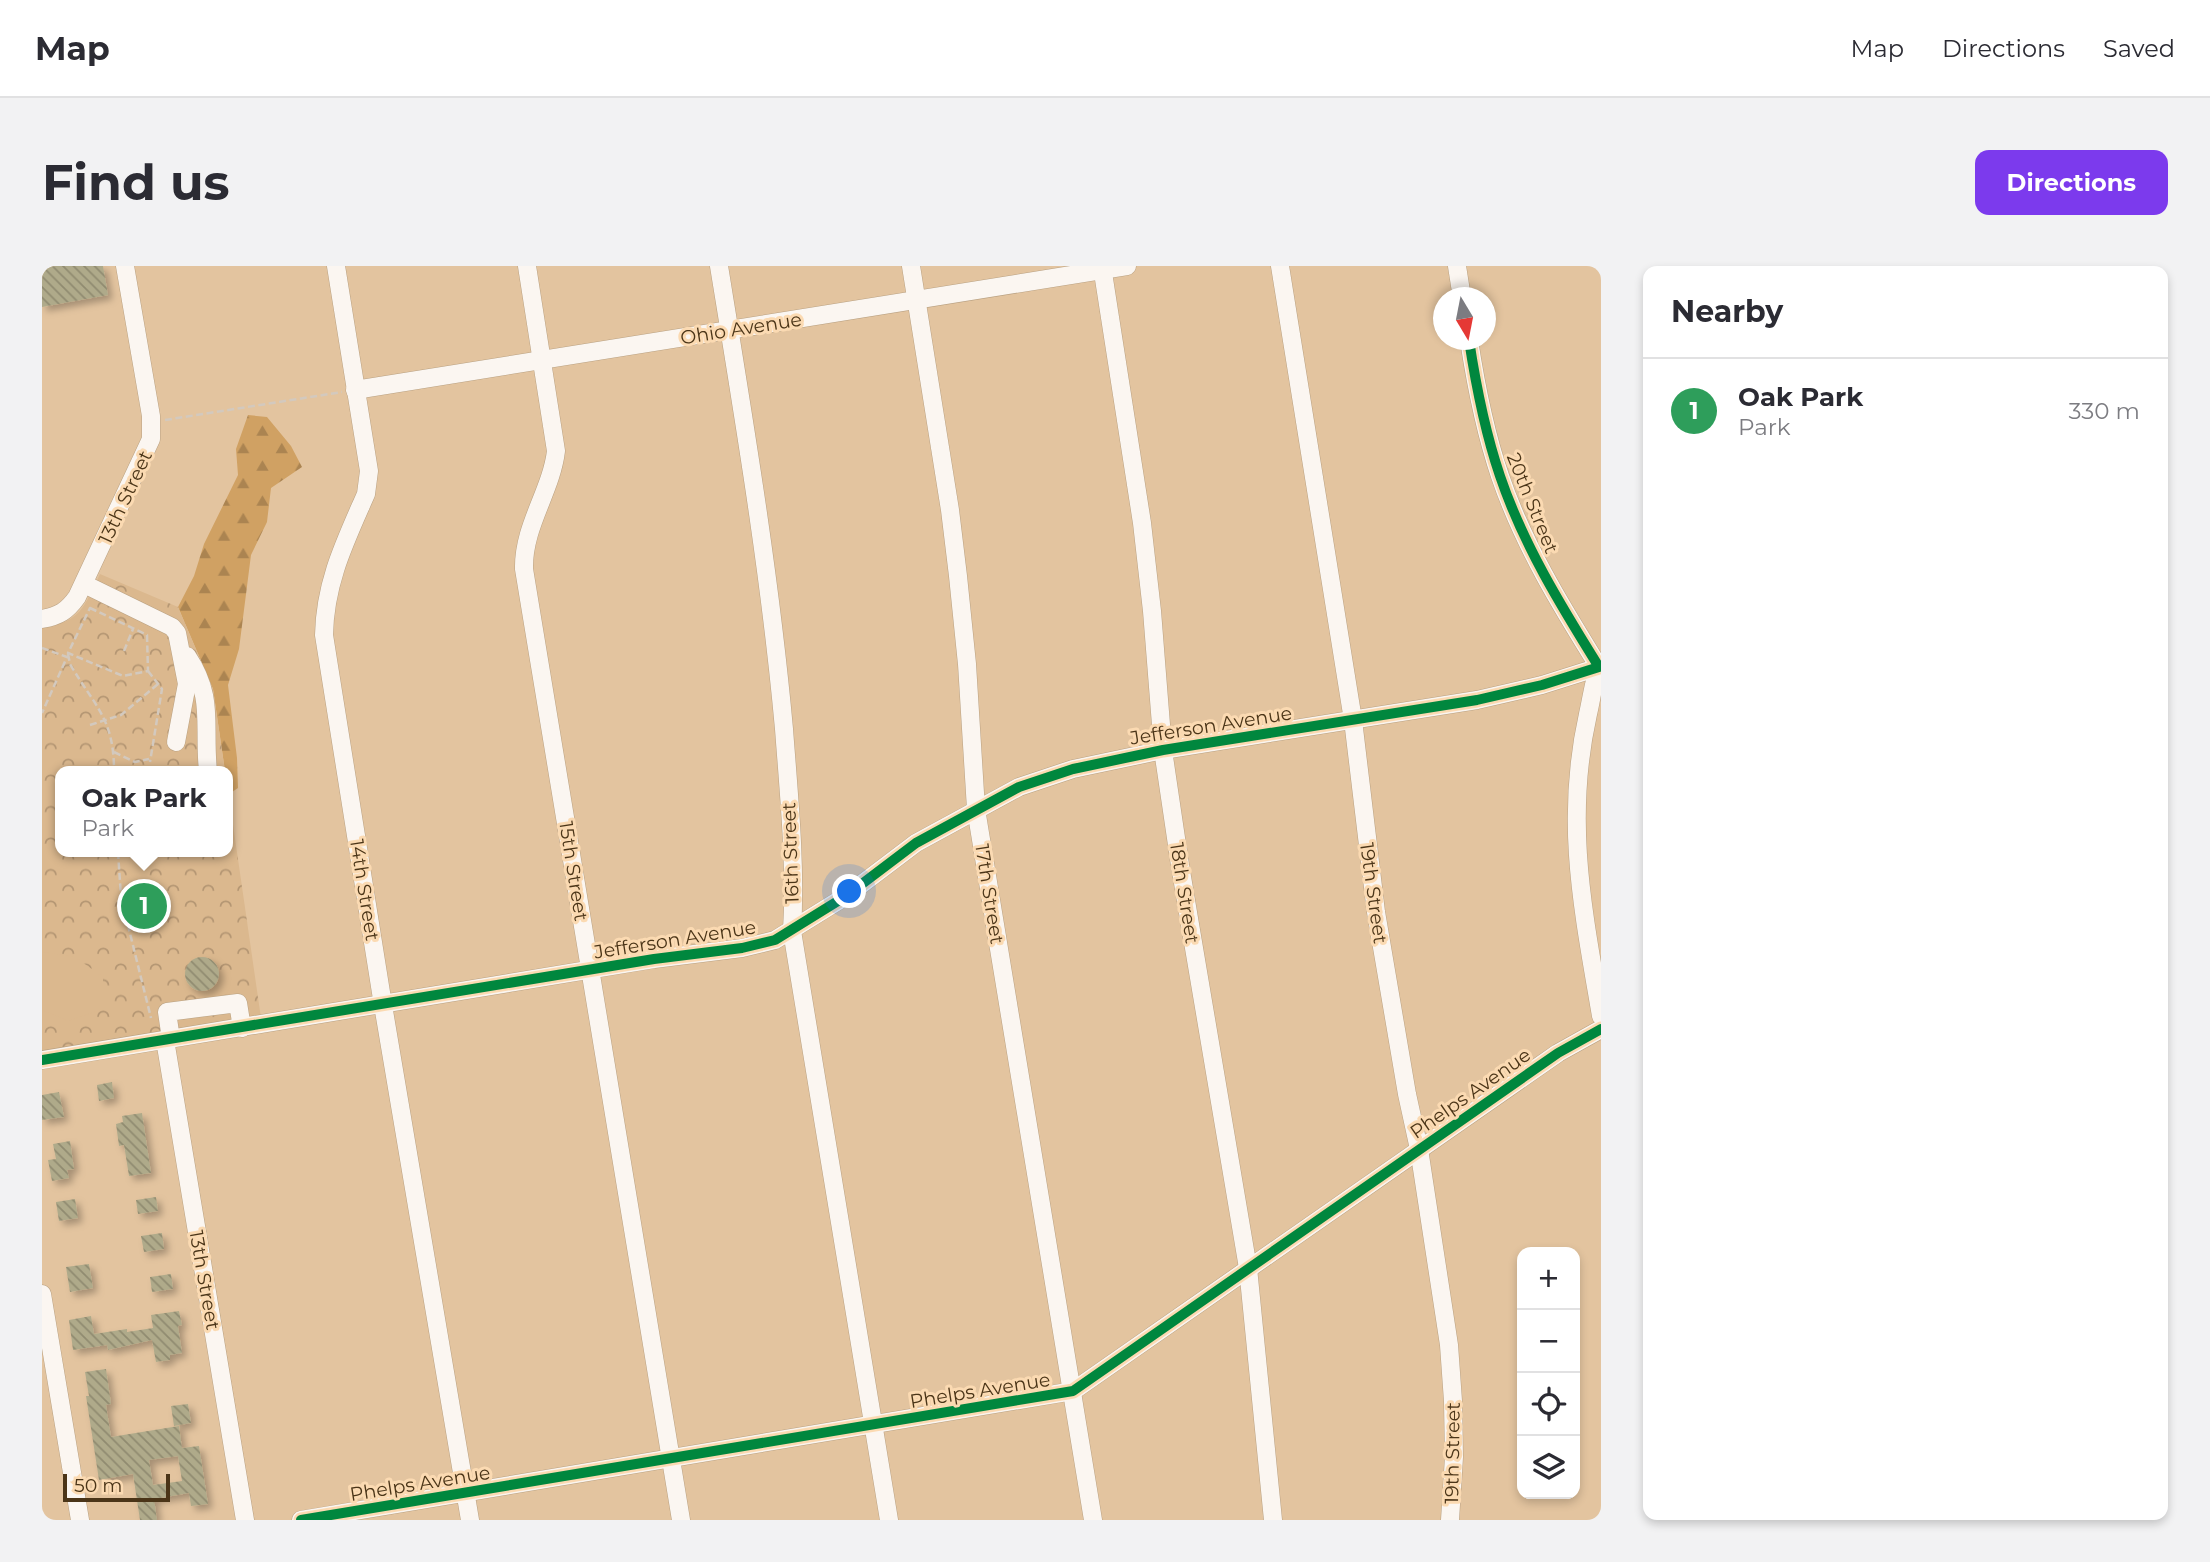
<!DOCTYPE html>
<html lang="en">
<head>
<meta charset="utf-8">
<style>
	body { margin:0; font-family:Montserrat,sans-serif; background:#f2f2f3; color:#2b2b33 }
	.controls { position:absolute; right:21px; bottom:21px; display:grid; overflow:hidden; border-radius:14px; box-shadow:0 4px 10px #0003 }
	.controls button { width:63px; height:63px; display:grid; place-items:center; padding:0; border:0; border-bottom:2px solid #e1e1e2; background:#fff; color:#2b2b33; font:35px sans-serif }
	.compass { position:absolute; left:1391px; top:21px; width:63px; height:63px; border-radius:50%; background:#fff; box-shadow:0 4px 10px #0003; rotate:170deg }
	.scale { position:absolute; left:21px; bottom:18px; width:107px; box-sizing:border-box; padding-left:7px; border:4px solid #4b3518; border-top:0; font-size:19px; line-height:24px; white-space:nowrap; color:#4b3518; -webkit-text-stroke:5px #fbdab2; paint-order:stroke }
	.you { position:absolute; left:808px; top:626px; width:24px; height:24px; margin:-18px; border:5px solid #fff; border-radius:50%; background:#1a73e8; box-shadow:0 0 0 10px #1a73e833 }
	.badge { display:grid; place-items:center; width:46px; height:46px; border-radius:50%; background:#7c3aed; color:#fff; font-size:23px; font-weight:700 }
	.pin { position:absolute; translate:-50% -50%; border:4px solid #fff; box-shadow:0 2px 7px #0006 }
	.popup { position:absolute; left:13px; top:500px; width:178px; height:91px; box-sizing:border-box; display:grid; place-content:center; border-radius:14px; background:#fff; filter:drop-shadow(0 2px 5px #0005); font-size:23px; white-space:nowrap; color:#7c7c81 }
	.popup b { font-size:26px; color:#2b2b33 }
	.popup::after { content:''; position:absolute; left:50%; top:100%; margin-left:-14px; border:14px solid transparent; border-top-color:#fff }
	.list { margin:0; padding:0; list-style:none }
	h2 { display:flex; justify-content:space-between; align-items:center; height:91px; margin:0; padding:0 28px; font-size:30px }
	h2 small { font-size:23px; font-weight:400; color:#7c7c81 }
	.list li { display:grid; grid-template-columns:46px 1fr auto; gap:21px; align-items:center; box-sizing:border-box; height:105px; padding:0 28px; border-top:2px solid #e1e1e2 }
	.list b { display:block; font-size:26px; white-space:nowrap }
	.list p { margin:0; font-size:23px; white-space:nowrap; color:#7c7c81 }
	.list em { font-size:23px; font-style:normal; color:#7c7c81 }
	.icon { flex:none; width:38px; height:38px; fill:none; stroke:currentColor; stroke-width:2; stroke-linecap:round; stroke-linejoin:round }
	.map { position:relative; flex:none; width:1559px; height:1254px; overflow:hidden; border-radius:14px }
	header { display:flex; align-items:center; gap:42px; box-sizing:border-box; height:98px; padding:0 35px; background:#fff; border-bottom:2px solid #e1e1e2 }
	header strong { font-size:33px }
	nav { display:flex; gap:38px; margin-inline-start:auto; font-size:24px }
	.intro { display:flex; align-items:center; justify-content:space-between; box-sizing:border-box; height:168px; padding:0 42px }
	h1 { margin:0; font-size:49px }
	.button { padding:18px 32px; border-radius:14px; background:#7c3aed; color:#fff; font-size:24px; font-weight:700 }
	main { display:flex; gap:42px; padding:0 42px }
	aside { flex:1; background:#fff; border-radius:14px; box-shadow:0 4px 10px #0003 }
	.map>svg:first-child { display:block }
</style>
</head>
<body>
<header>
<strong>Map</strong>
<nav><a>Map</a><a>Directions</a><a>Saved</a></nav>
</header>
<div class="intro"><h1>Find us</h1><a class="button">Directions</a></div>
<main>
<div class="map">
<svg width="1559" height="1254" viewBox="0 0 1559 1254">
	<defs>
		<pattern id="forest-firs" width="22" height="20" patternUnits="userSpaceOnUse" patternTransform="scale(1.75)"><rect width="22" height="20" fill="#d0a163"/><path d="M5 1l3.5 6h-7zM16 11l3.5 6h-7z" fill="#ab8451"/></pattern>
		<pattern id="park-crowns" width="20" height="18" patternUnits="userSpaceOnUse" patternTransform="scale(1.75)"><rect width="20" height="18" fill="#dbb88e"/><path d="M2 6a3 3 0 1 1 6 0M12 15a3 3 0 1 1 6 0" fill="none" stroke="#b49673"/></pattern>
		<pattern id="building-back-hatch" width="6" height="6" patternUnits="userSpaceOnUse" patternTransform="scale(1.75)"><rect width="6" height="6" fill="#afaa8a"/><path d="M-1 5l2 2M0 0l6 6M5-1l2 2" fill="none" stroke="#908b70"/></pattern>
		<filter id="shadow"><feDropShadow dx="4.5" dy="4.5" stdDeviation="3.5" flood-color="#0004"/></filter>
	</defs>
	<rect width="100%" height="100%" fill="#e3c49f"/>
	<path fill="url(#forest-firs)" d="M206,149L225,151L249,180L260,201L229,222L225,256L209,289L197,383L186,419L195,492L196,522L187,528L186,505H183L171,423L136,341L152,310L162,278L196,209L194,183Z"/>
	<path fill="url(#park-crowns)" d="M58,308L136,341L171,423L183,505H18V586H186V524L219,752L0,786V362C40,355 41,342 58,308Z"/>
	<path fill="#dbb88e" d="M0,686L33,691L61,711V743L26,755L0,744Z"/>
	<g fill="url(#building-back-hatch)" fill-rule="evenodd" filter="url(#shadow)">
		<path d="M0,0H61L66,29L0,41Z"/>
		<circle cx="160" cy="708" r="17"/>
		<path d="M70,816L72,832L57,835L55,819Z"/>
		<path d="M17,826L22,851L0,854V829Z"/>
		<path d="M100,847L109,907L87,910L82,879L77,880L74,858L81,856L80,850Z"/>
		<path d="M28,875L32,903L25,904L27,912L10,915L6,894L14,893L11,878Z"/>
		<path d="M114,931L116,945L96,948L94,934Z"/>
		<path d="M33,933L36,952L17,955L14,936Z"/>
		<path d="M120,967L122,983L102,986L99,970Z"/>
		<path d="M47,998L51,1022L28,1026L24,1001Z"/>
		<path d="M129,1008L131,1023L110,1026L108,1011Z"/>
		<path d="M137,1045L140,1059L136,1060L140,1087L128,1089V1094L114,1096L110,1074L66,1084L65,1079L31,1084L27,1054L49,1050L52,1068L85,1063V1066L111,1062L109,1049Z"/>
		<path d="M64,1103L69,1138L64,1139L69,1171L137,1160L140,1182L157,1180L166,1238L149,1240L147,1227L112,1233L115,1254H98L91,1208L57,1214L44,1130H47L43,1106ZM136,1190L140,1215L111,1219L107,1194Z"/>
		<path d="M146,1138L149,1157L132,1160L129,1140Z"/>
	</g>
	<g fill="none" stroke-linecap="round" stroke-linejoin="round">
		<g stroke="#b9a182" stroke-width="19">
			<g id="minor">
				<path d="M294,0L327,205L324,228C303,276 283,316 282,369L341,739L428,1254"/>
				<path d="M485,0L514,185C509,226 481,260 482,303L639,1254"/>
				<path d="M677,0C702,154 728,308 742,463C747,530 754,599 750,665L847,1254"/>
				<path d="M869,0L908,244L916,310L925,398L934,543L1051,1254"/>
				<path d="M1060,0L1100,257L1110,345L1121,484L1138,599L1206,1002L1231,1254"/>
				<path d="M1238,0L1311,454L1334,646L1365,828L1377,883L1407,1079L1411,1135L1412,1191L1408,1254"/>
				<path d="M1415,0L1420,32"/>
				<path d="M313,124L1085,0"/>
				<path d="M42,318L130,361L135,367L145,418L134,476"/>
				<path d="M0,353C17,350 25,345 35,331L109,173V150L83,0"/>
				<path d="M145,390C173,432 161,458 166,505"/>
				<path d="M1559,396C1552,411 1550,431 1546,448C1522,555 1541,644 1559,750"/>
				<path d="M129,773L125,746L196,737L200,762"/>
				<path d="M123,774L203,1254"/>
				<path d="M0,794L612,693L700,682L733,674L804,630L874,577L977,521L1031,503L1121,484L1435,434L1500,419L1557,401C1519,340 1481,278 1458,210C1443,166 1434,120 1427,74"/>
				<path d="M0,1028L38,1254"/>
				<path d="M259,1254L1031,1125L1516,787L1559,763"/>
			</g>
		</g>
		<g stroke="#d3c9be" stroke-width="2.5" stroke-dasharray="7 3.5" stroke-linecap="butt">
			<path d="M123,154L300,126"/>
			<path d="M48,342L105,369L106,405L81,410L26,387Z"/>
			<path d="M0,382L25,391L0,447"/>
			<path d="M82,385L91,363"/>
			<path d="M26,388L28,398C53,441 72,452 72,505"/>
			<path d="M106,405L120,423L108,496"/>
			<path d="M48,459L79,449L116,418"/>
			<path d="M72,486L93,496L107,493"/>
			<path d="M76,586L79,631L109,752"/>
		</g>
		<use href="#minor" stroke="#fbf6f1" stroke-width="18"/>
		<g stroke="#fbdab2" stroke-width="15">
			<g id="cycleway">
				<path d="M0,794L612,693L700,682L733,674L804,630L874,577L977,521L1031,503L1121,484L1435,434L1500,419L1557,401C1519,340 1481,278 1458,210C1443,166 1434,120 1427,74"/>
				<path d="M259,1254L1031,1125L1516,787L1559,763"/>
			</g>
		</g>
		<use href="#cycleway" stroke="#00873e" stroke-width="10"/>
	</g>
	<g text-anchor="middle" stroke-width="6" stroke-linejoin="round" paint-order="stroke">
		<g font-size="19" fill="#4b3518" stroke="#fbdab2">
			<text transform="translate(699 62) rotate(-9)" y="7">Ohio Avenue</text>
			<text transform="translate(83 231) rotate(-65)" y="7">13th Street</text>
			<text transform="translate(1491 237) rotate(68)" y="7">20th Street</text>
			<text transform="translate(1169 459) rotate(-9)" y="7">Jefferson Avenue</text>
			<text transform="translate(748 587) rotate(-92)" y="7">16th Street</text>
			<text transform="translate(532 605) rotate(81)" y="7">15th Street</text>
			<text transform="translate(323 624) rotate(81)" y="7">14th Street</text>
			<text transform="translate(1143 627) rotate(81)" y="7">18th Street</text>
			<text transform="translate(1332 627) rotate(82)" y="7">19th Street</text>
			<text transform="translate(948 628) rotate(81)" y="7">17th Street</text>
			<text transform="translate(633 673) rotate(-9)" y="7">Jefferson Avenue</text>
			<text transform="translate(1428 827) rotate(-35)" y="7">Phelps Avenue</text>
			<text transform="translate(163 1014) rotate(80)" y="7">13th Street</text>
			<text transform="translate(938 1124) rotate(-9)" y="7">Phelps Avenue</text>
			<text transform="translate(1410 1187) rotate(-89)" y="7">19th Street</text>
			<text transform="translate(378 1217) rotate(-9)" y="7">Phelps Avenue</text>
		</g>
	</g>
</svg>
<div class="controls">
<button>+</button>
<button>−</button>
<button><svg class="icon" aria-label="locate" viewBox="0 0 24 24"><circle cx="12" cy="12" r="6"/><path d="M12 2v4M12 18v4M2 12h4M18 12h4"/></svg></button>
<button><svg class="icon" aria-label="layers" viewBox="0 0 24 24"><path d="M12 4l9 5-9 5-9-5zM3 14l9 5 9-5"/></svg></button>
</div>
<svg class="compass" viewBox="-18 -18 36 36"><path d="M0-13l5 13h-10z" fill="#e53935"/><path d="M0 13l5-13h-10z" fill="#7c7c81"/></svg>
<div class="scale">50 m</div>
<div class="you"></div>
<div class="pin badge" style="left:102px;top:640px;background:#2e9e5b">1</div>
<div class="popup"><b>Oak Park</b>Park</div>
</div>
<aside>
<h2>Nearby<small></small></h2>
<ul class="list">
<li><span class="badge" style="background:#2e9e5b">1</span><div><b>Oak Park</b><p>Park</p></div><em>330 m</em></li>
</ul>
</aside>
</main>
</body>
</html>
